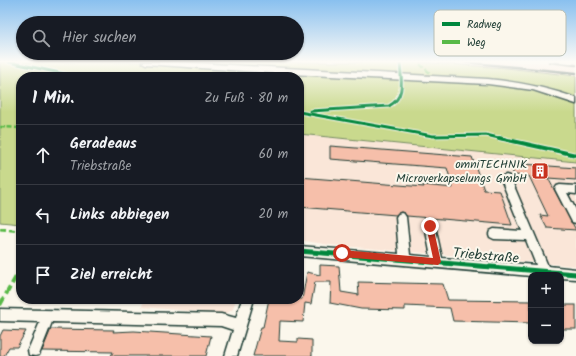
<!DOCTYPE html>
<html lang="de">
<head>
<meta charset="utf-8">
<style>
	body { margin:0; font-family:Kalam,sans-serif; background:#242831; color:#f1f3f6 }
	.controls { position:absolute; right:12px; bottom:12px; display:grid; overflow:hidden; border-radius:8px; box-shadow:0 1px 3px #0004 }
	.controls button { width:36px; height:36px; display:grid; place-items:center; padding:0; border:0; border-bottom:1px solid #363941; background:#171b24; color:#f1f3f6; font:20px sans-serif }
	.stop { position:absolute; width:12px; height:12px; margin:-9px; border:3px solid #c8321e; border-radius:50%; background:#fff }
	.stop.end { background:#c8321e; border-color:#fff; box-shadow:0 1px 4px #0008 }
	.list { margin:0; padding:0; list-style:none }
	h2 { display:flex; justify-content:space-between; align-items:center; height:52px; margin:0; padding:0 16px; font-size:17px }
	h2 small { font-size:13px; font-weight:400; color:#9ea1a6 }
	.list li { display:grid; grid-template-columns:26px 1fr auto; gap:12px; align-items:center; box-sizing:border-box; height:60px; padding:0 16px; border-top:1px solid #363941 }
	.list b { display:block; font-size:15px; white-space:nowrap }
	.list p { margin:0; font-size:13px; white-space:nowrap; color:#9ea1a6 }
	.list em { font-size:13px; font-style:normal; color:#9ea1a6 }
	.icon { flex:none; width:22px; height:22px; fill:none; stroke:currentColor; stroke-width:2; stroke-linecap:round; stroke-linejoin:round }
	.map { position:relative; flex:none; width:576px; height:356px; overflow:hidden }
	.search { position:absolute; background:#171b24; box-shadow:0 1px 3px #0004; left:16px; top:16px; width:288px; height:44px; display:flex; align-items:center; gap:10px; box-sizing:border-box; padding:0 14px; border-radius:22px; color:#9ea1a6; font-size:15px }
	.panel { position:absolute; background:#171b24; box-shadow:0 1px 3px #0004; left:16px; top:72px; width:288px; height:232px; border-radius:16px }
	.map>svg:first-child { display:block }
</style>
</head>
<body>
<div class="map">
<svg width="576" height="356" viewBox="0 0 576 356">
	<rect width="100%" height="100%" fill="#fbf7ec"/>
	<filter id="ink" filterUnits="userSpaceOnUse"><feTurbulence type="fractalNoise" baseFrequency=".025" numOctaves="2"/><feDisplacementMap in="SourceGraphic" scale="8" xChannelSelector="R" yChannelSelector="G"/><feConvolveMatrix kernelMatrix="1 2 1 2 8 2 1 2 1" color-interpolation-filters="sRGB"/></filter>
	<g filter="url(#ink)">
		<g fill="#fae6d8">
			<path d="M418,62H566L576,64V76L506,68Z"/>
			<path d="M299,134L576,162V266L330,245L299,240Z"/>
			<path d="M144,299H236L233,309L226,314L142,307Z"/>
		</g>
		<path fill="#c9d98d" stroke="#748b60" d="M0,62H418L506,68L576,76V162L299,134V77H21V224L0,222Z"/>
		<g fill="#f6bfaa" stroke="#1f3d34">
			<path d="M330,146L472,157L484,190L500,191L512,225L407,216L401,212L396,215L299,207V177L424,187L423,185L453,188L447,168L330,159Z"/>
			<path d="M509,163L576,168V180L548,178L576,230L547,228L540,215L548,216L529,176L514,175Z"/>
			<path d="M320,265L339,266L341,292L359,295L358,282L443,284L448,300L531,301V323L453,321L450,308L405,306V310L361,309L330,303L331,282H315L311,304L305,303L303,322L280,321L279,341L298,342V339L312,340V356H253L261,327H263L269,299H302L307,272L320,275Z"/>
			<rect x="561" y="305" width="15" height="24"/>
			<path d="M51,329L114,330L113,332L134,331L211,336L206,356H111L113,352L42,351Z"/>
			<path d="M3,330L26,331L17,347H9L4,356H0V336Z"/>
		</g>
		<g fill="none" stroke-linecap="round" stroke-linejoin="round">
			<g stroke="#1f3d34" stroke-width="3">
				<g id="minor">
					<path d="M506,175L509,176L511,179L548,266L576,269V279L561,278V275L531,276L299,256V246L399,254L396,217L398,214L401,213L404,214L406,217L410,255L431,257L425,226L426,223L430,222L434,223L435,226L442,258L536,265L526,240L494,239L490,237L489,234L490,231L494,229L522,231L501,179L503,176Z"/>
					<path d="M560,185L576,186V194L567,193L576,210V223L572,222L555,189L557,186Z"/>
					<path d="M242,299H254L237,356H225L233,330L221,326L52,322L39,355L35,356L29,355L28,350L40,322L0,321V309L221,314L236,318Z"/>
				</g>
			</g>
			<g stroke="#1f3d34" stroke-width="3">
				<path id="major" d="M142,62H176L488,79C518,82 547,87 576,98V104L533,90L488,84L272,73L146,64Z"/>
			</g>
			<use href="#minor" fill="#fbf7ec" fill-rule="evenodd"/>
			<use href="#major" fill="#fbf7ec" fill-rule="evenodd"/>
			<g stroke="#1f3d34" stroke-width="2.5">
				<path d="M464,62L576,73"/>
				<path d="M549,62L576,65"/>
			</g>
			<g stroke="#58b947" stroke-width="2.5" stroke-dasharray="5 2.5" stroke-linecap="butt">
				<path d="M420,64L430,73"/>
				<path d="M0,127L21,128"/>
			</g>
			<path stroke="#58b947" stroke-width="3" stroke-dasharray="6 3" stroke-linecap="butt" d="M0,229L21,231"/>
			<path stroke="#58b947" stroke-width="4" stroke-dasharray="8 4" stroke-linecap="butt" d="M0,305L21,268"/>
			<g stroke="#fbf7ec" stroke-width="5">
				<g id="cycleway-far2">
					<path d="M9,62L79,77"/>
					<path d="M311,111L389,106C406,97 401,79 400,62"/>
					<path d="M299,112L433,136L486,135L503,139"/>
				</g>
			</g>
			<g stroke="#fbf7ec" stroke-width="6">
				<path id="cycleway-far1" d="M499,138L576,155"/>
			</g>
			<g stroke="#fbf7ec" stroke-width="8">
				<path id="cycleway" d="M299,251L576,274"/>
			</g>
			<use href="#cycleway-far2" stroke="#00873e" stroke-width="3"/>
			<use href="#cycleway-far1" stroke="#00873e" stroke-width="4"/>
			<use href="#cycleway" stroke="#00873e" stroke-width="5"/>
		</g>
	</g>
	<linearGradient id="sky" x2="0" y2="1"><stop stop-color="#89c0ef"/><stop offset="0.55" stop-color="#fdfbf6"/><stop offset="1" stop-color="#fdfbf6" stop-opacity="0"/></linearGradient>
	<rect width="576" height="112" fill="url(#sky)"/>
	<path fill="#c8321e" d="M430,222L433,226L441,262L438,265L342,257L339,253L342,250L433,258L426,226Z"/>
	<defs>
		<g id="building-square" transform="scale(0.9)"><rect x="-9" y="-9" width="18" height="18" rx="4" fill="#c8321e" stroke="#fbf7ec"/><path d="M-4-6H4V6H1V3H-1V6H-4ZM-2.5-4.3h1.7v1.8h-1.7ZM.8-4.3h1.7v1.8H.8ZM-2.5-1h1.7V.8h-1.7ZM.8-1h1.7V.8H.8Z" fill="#fff"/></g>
	</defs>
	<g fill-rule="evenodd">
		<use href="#building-square" x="540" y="171"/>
	</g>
	<g text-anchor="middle" stroke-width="4" stroke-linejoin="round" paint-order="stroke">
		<g font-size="12" fill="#1f3d34" stroke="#fbf7ec" text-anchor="end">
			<text x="527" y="168">omniTECHNIK<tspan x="527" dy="14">Microverkapselungs GmbH</tspan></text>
		</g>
		<g font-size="14" fill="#1f3d34" stroke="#fbf7ec">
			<text transform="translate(486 255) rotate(5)" y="5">Triebstraße</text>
		</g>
	</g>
	<rect x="434" y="10" width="132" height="46" rx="6" fill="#fbf7ec" stroke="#b9bfb5" stroke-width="1"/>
	<rect x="442" y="22" width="18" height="4" fill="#00873e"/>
	<rect x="442" y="40" width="18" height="4" fill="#58b947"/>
	<g font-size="11" fill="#1f3d34">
		<text x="467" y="28">Radweg</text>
		<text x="467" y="46">Weg</text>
	</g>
</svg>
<div class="controls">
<button>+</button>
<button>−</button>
</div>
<div class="stop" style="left:342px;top:253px"></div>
<div class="stop end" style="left:430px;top:226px"></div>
<div class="search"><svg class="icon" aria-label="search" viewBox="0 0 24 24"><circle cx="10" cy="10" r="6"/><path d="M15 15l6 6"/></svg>Hier suchen</div>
<section class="panel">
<h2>1 Min.<small>Zu Fuß · 80 m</small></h2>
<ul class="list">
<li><svg class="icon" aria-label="ahead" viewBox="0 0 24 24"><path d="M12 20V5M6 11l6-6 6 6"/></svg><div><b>Geradeaus</b><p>Triebstraße</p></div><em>60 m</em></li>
<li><svg class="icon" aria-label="left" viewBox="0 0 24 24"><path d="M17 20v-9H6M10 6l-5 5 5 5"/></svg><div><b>Links abbiegen</b></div><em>20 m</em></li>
<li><svg class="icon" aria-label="arrive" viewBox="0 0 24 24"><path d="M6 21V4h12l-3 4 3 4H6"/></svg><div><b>Ziel erreicht</b></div></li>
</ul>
</section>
</div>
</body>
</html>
